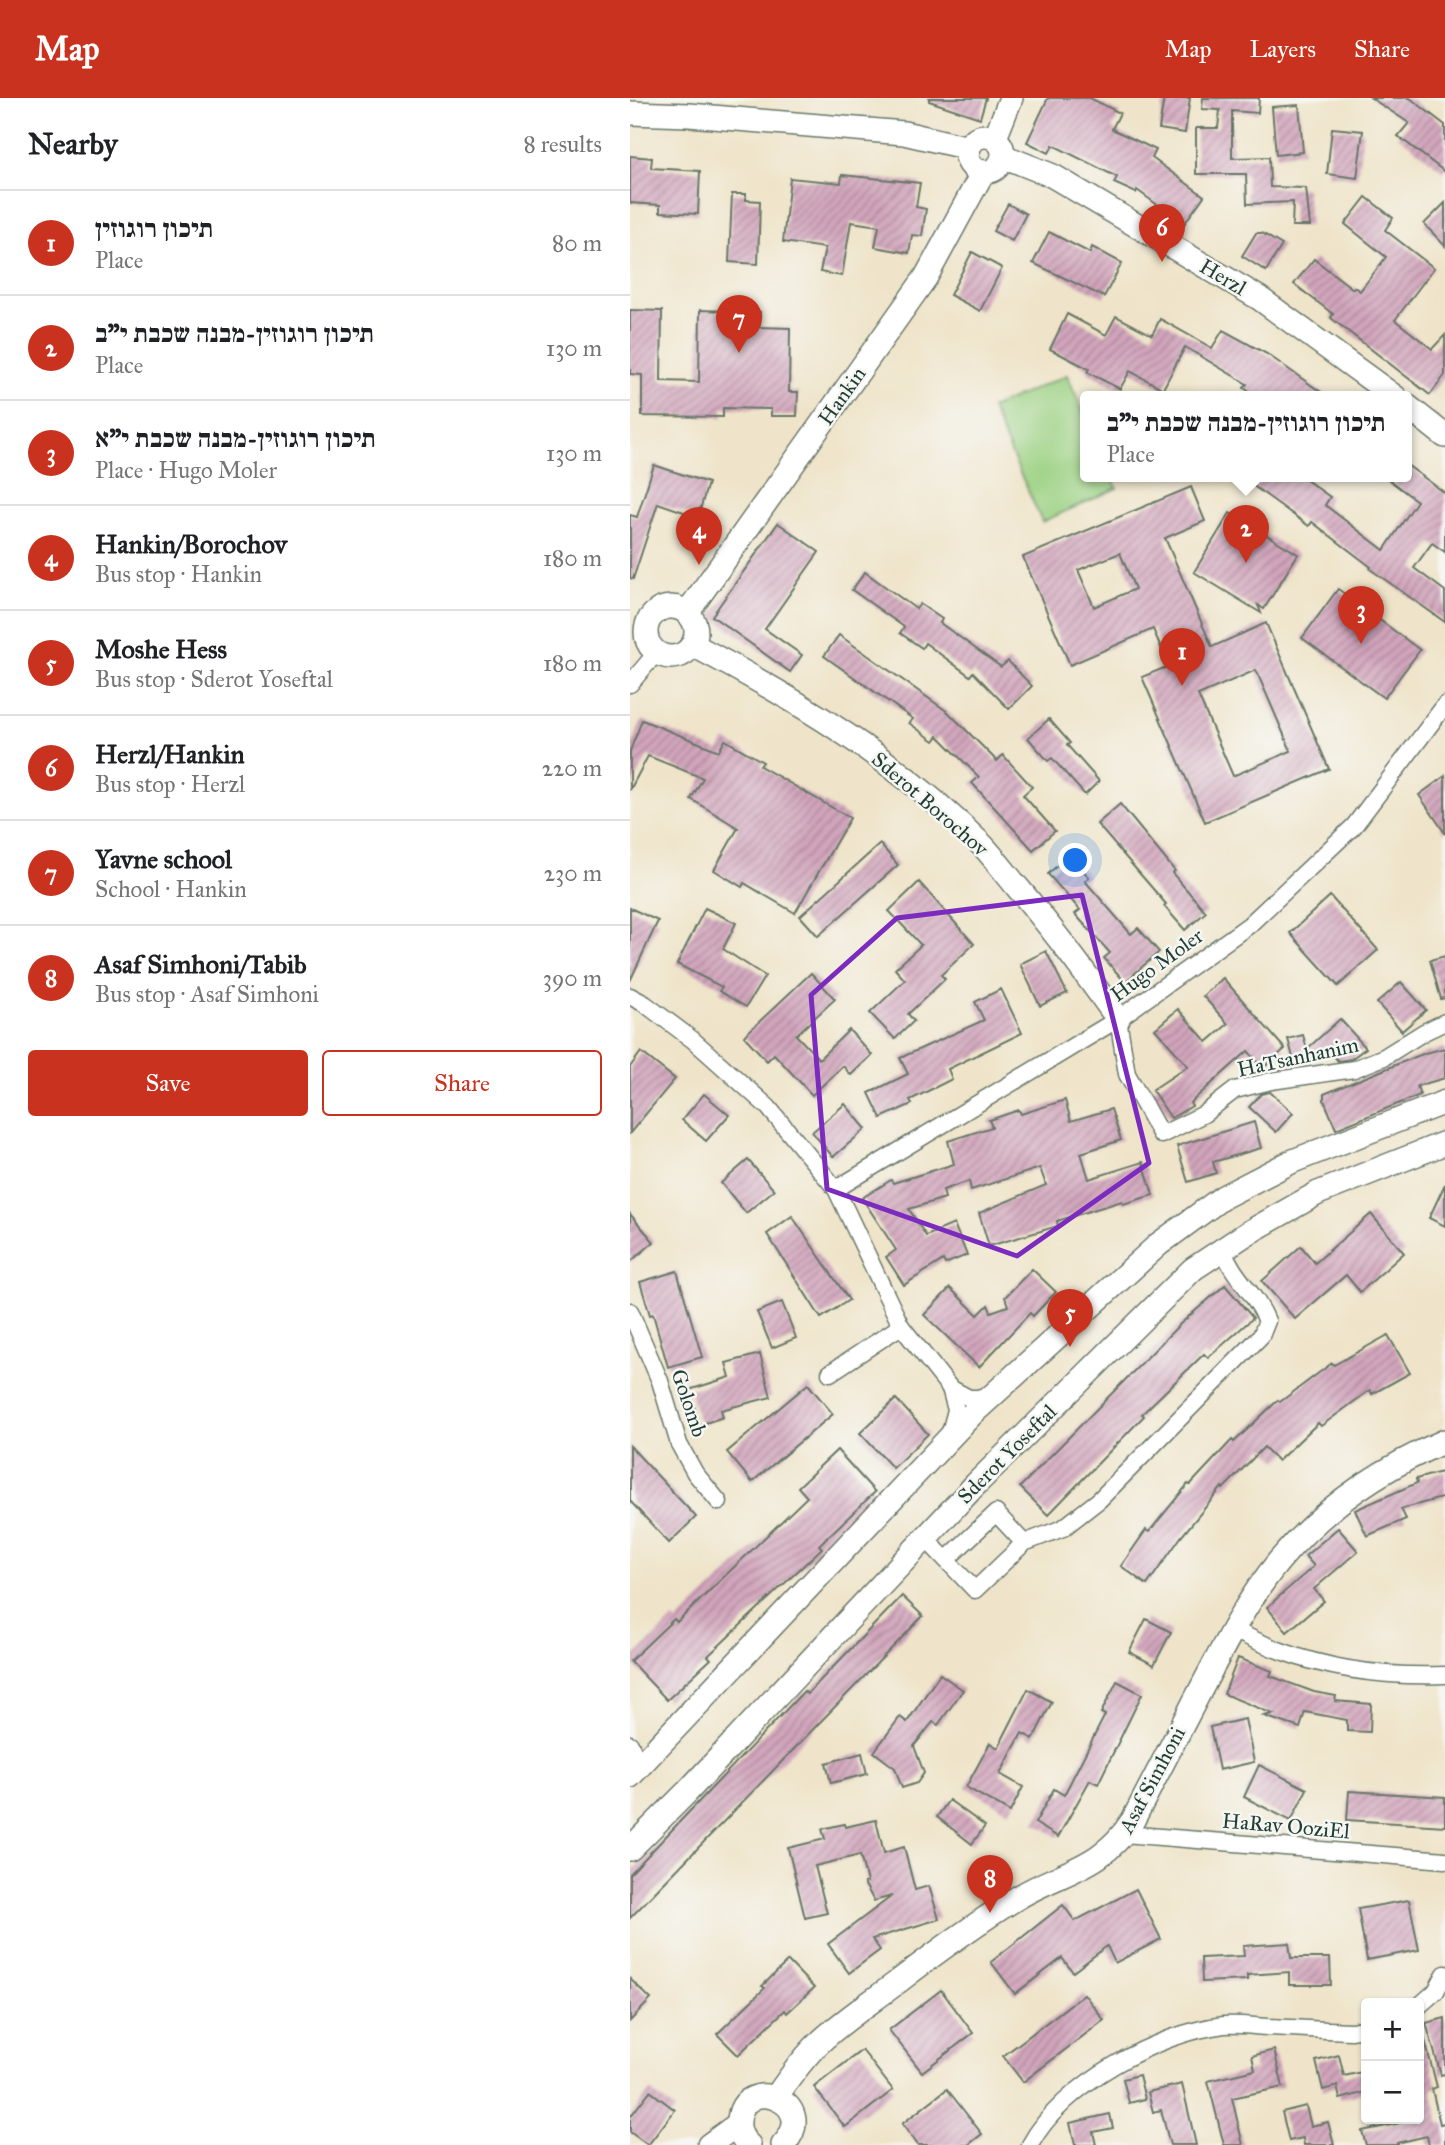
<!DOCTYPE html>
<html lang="en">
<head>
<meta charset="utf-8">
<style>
	body { margin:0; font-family:"IM FELL Great Primer","Frank Ruhl Libre",serif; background:#f2f2f2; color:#202124 }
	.controls { position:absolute; right:21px; bottom:21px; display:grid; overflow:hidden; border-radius:7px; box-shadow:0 2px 5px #0004 }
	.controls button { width:63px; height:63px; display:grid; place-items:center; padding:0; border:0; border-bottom:2px solid #e0e0e0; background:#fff; color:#202124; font:35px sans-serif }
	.you { position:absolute; left:446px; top:763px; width:24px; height:24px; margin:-18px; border:5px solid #fff; border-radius:50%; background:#1a73e8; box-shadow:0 0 0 10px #1a73e833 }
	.badge { display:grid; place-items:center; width:46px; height:46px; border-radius:50%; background:#c8321e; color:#fff; font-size:23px; font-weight:700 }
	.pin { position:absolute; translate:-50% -58px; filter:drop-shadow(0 2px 4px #0008) }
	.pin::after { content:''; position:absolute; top:37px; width:24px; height:21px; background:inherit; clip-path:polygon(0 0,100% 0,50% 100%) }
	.popup { position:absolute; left:450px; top:293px; width:332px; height:91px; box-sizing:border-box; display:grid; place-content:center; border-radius:7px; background:#fff; filter:drop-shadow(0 2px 5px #0005); font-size:23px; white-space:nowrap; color:#757577 }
	.popup b { font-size:26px; color:#202124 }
	.popup::after { content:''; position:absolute; left:50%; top:100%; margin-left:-14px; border:14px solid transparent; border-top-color:#fff }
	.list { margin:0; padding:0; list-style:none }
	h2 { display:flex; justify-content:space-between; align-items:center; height:91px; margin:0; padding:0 28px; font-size:30px }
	h2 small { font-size:23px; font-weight:400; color:#757577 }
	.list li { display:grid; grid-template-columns:46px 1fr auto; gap:21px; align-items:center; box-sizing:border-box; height:105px; padding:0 28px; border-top:2px solid #e0e0e0 }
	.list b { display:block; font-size:26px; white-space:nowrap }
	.list p { margin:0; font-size:23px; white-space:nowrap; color:#757577 }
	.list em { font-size:23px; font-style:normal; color:#757577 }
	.actions { display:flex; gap:14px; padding:21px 28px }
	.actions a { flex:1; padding:16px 0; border:2px solid #c8321e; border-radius:7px; text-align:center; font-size:24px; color:#c8321e }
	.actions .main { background:#c8321e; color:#fff }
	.map { position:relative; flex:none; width:815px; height:2047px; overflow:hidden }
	header { display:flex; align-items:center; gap:42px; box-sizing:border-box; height:98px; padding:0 35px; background:#c8321e; color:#fff }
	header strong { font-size:33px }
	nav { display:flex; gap:38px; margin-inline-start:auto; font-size:24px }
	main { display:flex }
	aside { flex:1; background:#fff }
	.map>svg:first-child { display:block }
</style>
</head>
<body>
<header>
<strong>Map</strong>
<nav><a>Map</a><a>Layers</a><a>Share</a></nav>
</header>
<main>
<aside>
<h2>Nearby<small>8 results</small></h2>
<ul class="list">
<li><span class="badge">1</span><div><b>תיכון רוגוזין</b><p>Place</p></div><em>80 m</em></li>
<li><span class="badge">2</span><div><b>תיכון רוגוזין-מבנה שכבת י&quot;ב</b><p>Place</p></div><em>130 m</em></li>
<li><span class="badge">3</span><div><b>תיכון רוגוזין-מבנה שכבת י&quot;א</b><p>Place · Hugo Moler</p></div><em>130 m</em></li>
<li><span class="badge">4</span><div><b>Hankin/Borochov</b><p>Bus stop · Hankin</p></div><em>180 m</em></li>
<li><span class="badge">5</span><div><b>Moshe Hess</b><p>Bus stop · Sderot Yoseftal</p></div><em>180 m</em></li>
<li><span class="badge">6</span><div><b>Herzl/Hankin</b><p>Bus stop · Herzl</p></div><em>220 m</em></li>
<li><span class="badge">7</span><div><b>Yavne school</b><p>School · Hankin</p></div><em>230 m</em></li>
<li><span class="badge">8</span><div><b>Asaf Simhoni/Tabib</b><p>Bus stop · Asaf Simhoni</p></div><em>390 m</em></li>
</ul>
<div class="actions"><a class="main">Save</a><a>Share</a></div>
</aside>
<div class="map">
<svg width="815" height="2047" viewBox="0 0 815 2047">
	<defs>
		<pattern id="building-hatch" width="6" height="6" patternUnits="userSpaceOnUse" patternTransform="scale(1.75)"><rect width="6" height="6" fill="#d2a5bc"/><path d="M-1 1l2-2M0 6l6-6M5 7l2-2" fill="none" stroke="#aa889a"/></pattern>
	</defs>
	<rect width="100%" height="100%" fill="#f6f6f2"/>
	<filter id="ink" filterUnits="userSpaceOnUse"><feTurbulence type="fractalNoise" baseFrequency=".0143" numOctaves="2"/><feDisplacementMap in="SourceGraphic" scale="14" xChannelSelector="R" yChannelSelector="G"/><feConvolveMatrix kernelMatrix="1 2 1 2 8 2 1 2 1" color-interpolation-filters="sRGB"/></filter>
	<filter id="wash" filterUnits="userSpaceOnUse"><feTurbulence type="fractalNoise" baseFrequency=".00686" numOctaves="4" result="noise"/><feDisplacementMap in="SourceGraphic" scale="28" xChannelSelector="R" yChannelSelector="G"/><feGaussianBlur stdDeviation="1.57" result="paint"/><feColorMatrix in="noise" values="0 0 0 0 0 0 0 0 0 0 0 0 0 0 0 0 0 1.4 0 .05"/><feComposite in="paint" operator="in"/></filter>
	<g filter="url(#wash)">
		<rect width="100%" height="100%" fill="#efe4c9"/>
		<path fill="#9cd183" stroke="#5e875c" stroke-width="2" d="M437,277L455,318V379H482L487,390L412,424L361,310Z"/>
		<g id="blocks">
			<g fill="url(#building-hatch)" fill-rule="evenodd">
				<path d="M299,0H356L350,20L299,3Z"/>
				<path d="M418,0H460L490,15L482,31L526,52L522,60L574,98L554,126L507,92L506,95L484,85L487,79L423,47L419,55L397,44Z"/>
				<path d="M534,0H560L555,35L529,31Z"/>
				<path d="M573,0H629L628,15L602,13V60L639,59L640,89L676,90L680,128H662L663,104L617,106L616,76H566V30H588L590,12L572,11Z"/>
				<path d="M741,0H780L815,27V74L768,38L779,25Z"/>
				<path d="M669,7L673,54L646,57L642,9Z"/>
				<path d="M702,30L733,33L727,80L697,76Z"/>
				<path d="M0,58L22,60L21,70L70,73L68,116L30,114V107L0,105Z"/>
				<path d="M212,77L290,85L286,109L296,111L292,138L282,137L279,155L245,149L249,128L221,124L212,178L190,174L195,150L153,144L160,80L211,85Z"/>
				<path d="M102,96H116V102L130,103L128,166L99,164Z"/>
				<path d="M736,99L763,120L755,132L804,170L765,222L802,251L815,237V277L800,297L701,220L703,216L664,186L684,161L723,191L724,189L730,193L756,159L715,126Z"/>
				<path d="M815,105V148L794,126Z"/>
				<path d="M378,106L396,116L382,143L363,133Z"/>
				<path d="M419,134L460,155L462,149L492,165L474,199L403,165Z"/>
				<path d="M626,135H632L652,147L636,173L612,158Z"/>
				<path d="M342,154L372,170L350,213L320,197Z"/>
				<path d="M0,212L32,213L31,283L69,284L70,212L130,214L129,229L160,230L159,294H168L167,318H141V311L93,310V319L12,318V277L0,276Z"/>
				<path d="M437,216L476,237L486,218L522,237L530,221L582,250L593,232L637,256L698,299H628L614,290L617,286L555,249L533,291L500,273L490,291L457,274L459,271L420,251Z"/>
				<path d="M24,367L78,385L68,419L28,405L3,481L0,480V417L7,419Z"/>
				<path d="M777,367L815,395V454L802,445L784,470L815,493V524L740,471L741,469L682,424L679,428L611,379H672L700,399L695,407L754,452L787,403L755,379H777Z"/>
				<path d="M561,389L575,423L535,440L582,549L636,525L699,671L575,724L512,579L539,568L523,531L440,567L393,459ZM490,455L505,491L464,509L448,472ZM626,572L661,653L603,678L568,597Z"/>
				<path d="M600,415L668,456L634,511L628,507L631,515L564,474Z"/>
				<path d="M148,425L189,454L135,531L172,557L160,574L82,518Z"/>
				<path d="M235,474L286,511L290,506L312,521L310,525L371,569L378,563L402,588L379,611L343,574L340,578L295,545L292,550L270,535L274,529L222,492Z"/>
				<path d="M708,491L790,552L754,600L672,540Z"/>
				<path d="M209,537L318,614L367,663L373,657L402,689L393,697L425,733L403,752L342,685L349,679L308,638L304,643L279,625L283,621L194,558Z"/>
				<path d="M419,621L440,645L437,647L469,683L455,697L422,660L418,663L398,640Z"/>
				<path d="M12,622L89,653L95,642L133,664L130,668L220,720L165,815L114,785L112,789L84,772L108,730L61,701L73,680L18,658L0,692V653Z"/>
				<path d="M815,678V735L789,697Z"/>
				<path d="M490,706L545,773L542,775L576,814L555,832L534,808L536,806L467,726Z"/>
				<path d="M250,746L268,767L188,838L170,818Z"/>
				<path d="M439,757L459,779L455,783L501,836L508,830L529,854L495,884L474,860L480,855L445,816L450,812L418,776Z"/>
				<path d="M289,784L344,846L311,877L315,881L278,916L284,923L265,941L240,915L275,882L265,871L291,847L259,813Z"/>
				<path d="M700,798L748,852L708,888L660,835Z"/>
				<path d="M0,810L28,823L0,883Z"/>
				<path d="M75,810L106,825L93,851L135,878L116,909L89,893L92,889L47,866Z"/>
				<path d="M416,853L437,895L410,908L390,866Z"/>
				<path d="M815,858V900L811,901L800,862Z"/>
				<path d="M181,875L205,901L166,937L189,961L219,932L242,957L221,977L213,968L182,997L144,956L137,963L114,938Z"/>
				<path d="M593,880L655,951L633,970L618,953L560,1005L562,1008L541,1020L522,992L558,968L525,931L548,911L577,944L598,926L573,898Z"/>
				<path d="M771,884L796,912L772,933L747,905Z"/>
				<path d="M371,891L392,935L318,971L322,981L280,1002L282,1006L251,1020L239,995L278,976L270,960L354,922L345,904Z"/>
				<path d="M710,921L736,950L721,961L708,963L699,952L664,963L658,941L673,937L677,951Z"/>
				<path d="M815,950V980L787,988L790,997L706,1031L694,1002V996L795,955Z"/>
				<path d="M11,954L45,981L0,1035V969Z"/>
				<path d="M640,994L663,1015L646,1034L619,1009L631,996Z"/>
				<path d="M74,996L99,1017L76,1043L52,1022Z"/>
				<path d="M435,1002L441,1023L481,1011L491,1042L451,1055L459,1081L513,1064L523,1097L493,1106L492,1103L427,1123L428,1128L359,1148L349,1115L416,1087L410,1070L341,1092L339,1083L313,1092L315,1100L279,1111L296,1138L324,1126L337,1157L315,1166L313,1162L274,1187L256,1159L266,1152L232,1100L261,1082L263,1085L324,1066L318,1043L362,1029L359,1022L389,1012L391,1016Z"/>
				<path d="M215,1006L236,1031L203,1059L182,1034Z"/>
				<path d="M624,1024L631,1050L583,1064L586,1075L558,1084L547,1048Z"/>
				<path d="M118,1062L144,1092L116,1115L91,1085Z"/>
				<path d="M815,1086V1128L799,1120Z"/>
				<path d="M0,1116L24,1144L0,1164Z"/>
				<path d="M741,1116L774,1155L730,1194L716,1177L665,1221L632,1183L671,1148L685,1165Z"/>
				<path d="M162,1118L219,1202L191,1220L137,1136Z"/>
				<path d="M402,1171L426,1194L403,1218L400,1215L349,1269L294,1217L320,1190L348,1217L358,1207L361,1214L378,1208L375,1199Z"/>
				<path d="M47,1173L72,1259L38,1269L23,1216L20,1217L10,1184Z"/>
				<path d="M595,1187L623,1220L578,1260L574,1256L512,1316L514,1318L418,1417L390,1389L549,1227Z"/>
				<path d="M152,1204L166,1240L142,1250L127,1214Z"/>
				<path d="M758,1237L780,1275L742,1296L740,1292L691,1328L688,1325L648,1363L634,1349L593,1391L592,1389L551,1439L517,1487L491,1468L516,1432L519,1434L558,1386L560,1387L602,1342L604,1344L648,1302L650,1304L702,1265L704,1267Z"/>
				<path d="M130,1256L141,1299L91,1312L93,1319L70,1327L59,1292L100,1279L96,1265Z"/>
				<path d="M178,1286L203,1316L122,1384L97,1354Z"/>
				<path d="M266,1301L298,1336L263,1370L230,1335Z"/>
				<path d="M0,1348L66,1419L39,1445L0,1403Z"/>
				<path d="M207,1352L245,1394L189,1447L192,1450L78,1558L81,1561L37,1602L0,1563L44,1521L47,1524L177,1399L168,1389Z"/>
				<path d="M815,1373V1399L771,1411L776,1421L737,1438L725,1412L787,1385L786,1381Z"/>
				<path d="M708,1430L728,1453L684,1491L694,1503L657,1534L637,1509L684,1468L675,1458Z"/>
				<path d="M272,1498L293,1518L0,1820V1776L174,1593L177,1596Z"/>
				<path d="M516,1521L541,1534L524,1567L499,1554Z"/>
				<path d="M608,1560L642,1573L640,1578L684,1594L706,1598L705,1603L741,1606L740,1634L717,1633V1622L675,1614L670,1630L634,1618L643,1616L594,1596Z"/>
				<path d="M310,1576L333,1592L308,1627L303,1624L284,1648L294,1675L287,1685L272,1690L265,1670L244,1654L270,1619L277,1624Z"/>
				<path d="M487,1583L512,1596L468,1686L460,1682L428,1739L405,1725L424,1691L434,1697L475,1617L471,1615Z"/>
				<path d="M398,1591L422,1604L403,1641L392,1635L370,1676L393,1689L380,1714L336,1689L360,1645L368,1650Z"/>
				<path d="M615,1621L624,1664L589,1672L580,1629Z"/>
				<path d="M232,1655L237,1676L201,1685L196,1665Z"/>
				<path d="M629,1667L677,1691L661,1723L614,1699Z"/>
				<path d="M719,1693L815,1699V1728L717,1722Z"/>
				<path d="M319,1702L355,1728L342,1746L307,1719Z"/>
				<path d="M246,1722L254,1755L274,1749L285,1792L299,1788L309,1821L242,1841L250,1852L219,1875L198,1846L262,1798L244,1803L234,1785L237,1784L230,1757L185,1768L197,1815L175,1820L158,1750L195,1741L192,1731L214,1726L215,1729Z"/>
				<path d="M506,1791L531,1841L485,1865L477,1848L443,1874L432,1860L385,1896L361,1864L433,1807L445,1823Z"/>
				<path d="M779,1802L789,1852L737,1862L728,1811Z"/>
				<path d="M659,1845L661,1860H700L701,1887H659V1874L617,1877V1882L572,1884L571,1860L614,1858L613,1848Z"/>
				<path d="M158,1863L184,1890L157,1915L155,1912L108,1957L87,1936L135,1890L132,1888Z"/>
				<path d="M0,1881L21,1901L0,1923Z"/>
				<path d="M311,1892L343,1935L292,1974L259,1932Z"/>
				<path d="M454,1896L474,1922L393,1984L373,1958Z"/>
				<path d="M815,1920V1976L811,1977L796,1925Z"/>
				<path d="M789,1939H794L807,1989L802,1991L810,2026L815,2025V2047H799L797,2038L767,2045L768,2047H736L732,2033L789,2021Z"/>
				<path d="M232,1952L263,1992L215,2029L184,1989Z"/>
				<path d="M644,1952L653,1989L602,2000L613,2047H594L578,1983L625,1972L622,1958Z"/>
				<path d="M709,1957L714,1978L732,1974L736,1994L710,2001L707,1988L693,1992L686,1963Z"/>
				<path d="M509,1977L515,2001L499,2005L493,1981Z"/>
				<path d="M552,1986L566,2047H540L531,2012L523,2014L518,1994Z"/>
				<path d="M317,1991L352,2036L338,2047H288L272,2026Z"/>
				<path d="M20,1993L45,2012L18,2047L0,2034V2019Z"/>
				<path d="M676,2008L681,2028L698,2024L704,2047H674L673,2040L659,2043L652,2014Z"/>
				<path d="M480,2016L483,2030L463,2034L466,2047H445L440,2025Z"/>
			</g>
		</g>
	</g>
	<g filter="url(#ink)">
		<use href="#blocks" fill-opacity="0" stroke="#687768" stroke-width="2"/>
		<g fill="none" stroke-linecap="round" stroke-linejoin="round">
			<g stroke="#687768" stroke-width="19">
				<g id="street">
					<path d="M0,586L26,555"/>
					<path d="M0,898L15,906L63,942L138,1009L206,1091L271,1228L320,1290L339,1300H348L363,1295"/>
					<path d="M488,921L497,976L531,1037L574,1016L605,992L641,983L724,971L754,959L794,934L815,924"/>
					<path d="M206,1091L488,921L619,827L724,728L815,607"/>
					<path d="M0,1213L30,1283L49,1346L65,1375L89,1404"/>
					<path d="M200,1275L271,1228"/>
					<path d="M319,1338L326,1312L320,1290"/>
					<path d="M295,1440L345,1492L394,1445L366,1415L316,1462"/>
					<path d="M394,1445L433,1430L469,1402L631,1238L637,1223C626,1195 603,1180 593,1151"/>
					<path d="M602,1531C618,1539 634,1547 651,1553C702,1572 760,1579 815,1577"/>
					<path d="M0,1646L5,1658V1673"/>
					<path d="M494,1736L815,1762"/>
					<path d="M789,1908L806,1893L815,1876"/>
					<path d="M400,2047C432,1986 528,1935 594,1927C608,1926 623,1928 637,1929C665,1930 693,1932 722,1933L736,1930"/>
				</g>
			</g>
			<g stroke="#687768" stroke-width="26">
				<g id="secondary">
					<path d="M0,15L59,17L274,35L339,50"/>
					<circle cx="355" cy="56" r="18"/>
					<path d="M365,40L381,0"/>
					<path d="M373,58L423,78L629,200L765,299"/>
					<path d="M777,308L815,338"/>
					<circle cx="41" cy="534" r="25"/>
					<path d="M57,515L296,179L353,74"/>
					<path d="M63,547C170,603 268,663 354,749C366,762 377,777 388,790C424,832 456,876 488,921"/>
					<path d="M0,1678L341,1317L529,1146L593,1099L663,1063L815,1004"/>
					<path d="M0,1751L57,1694L346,1386L563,1171L616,1136L688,1095L815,1045"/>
					<path d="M146,1999C159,1980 173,1960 189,1945C212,1923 240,1905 265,1886C304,1856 344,1826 387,1800C433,1772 471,1772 503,1722C525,1679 547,1637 569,1595C593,1549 616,1503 649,1463C693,1410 752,1370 815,1343"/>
					<path d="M79,2047L108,2026"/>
					<path d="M119,2047C112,2041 108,2033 109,2023C112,1974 193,2005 153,2047"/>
				</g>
			</g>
			<use href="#street" stroke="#fff" stroke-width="16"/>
			<use href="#secondary" stroke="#fff" stroke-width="23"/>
		</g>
	</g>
	<path fill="none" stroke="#7b2cbf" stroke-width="5" stroke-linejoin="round" d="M452,797L519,1065L387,1158L197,1091L181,897L267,820Z"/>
	<g text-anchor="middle" stroke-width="5" stroke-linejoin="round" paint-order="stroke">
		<g font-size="21" fill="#1f3d34" stroke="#f6f6f2">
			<text transform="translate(593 179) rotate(31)" y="7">Herzl</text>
			<text transform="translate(212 298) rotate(-55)" y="7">Hankin</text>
			<text transform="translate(300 706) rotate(41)" y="7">Sderot Borochov</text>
			<text transform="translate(527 867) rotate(-36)" y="7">Hugo Moler</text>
			<text transform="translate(668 959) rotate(-12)" y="7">HaTsanhanim</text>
			<text transform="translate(59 1305) rotate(71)" y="7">Golomb</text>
			<text transform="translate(377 1356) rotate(-45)" y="7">Sderot Yoseftal</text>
			<text transform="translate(522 1682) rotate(-62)" y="7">Asaf Simhoni</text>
			<text transform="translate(656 1728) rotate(5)" y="7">HaRav OoziEl</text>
		</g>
	</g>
</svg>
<div class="controls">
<button>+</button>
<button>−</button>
</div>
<div class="you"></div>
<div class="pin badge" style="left:552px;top:588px">1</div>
<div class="pin badge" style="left:616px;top:465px">2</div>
<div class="popup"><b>תיכון רוגוזין-מבנה שכבת י&quot;ב</b>Place</div>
<div class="pin badge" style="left:731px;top:546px">3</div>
<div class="pin badge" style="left:69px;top:467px">4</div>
<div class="pin badge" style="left:440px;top:1249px">5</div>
<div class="pin badge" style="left:532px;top:164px">6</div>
<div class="pin badge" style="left:109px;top:255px">7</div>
<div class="pin badge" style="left:360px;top:1815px">8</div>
</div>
</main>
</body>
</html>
